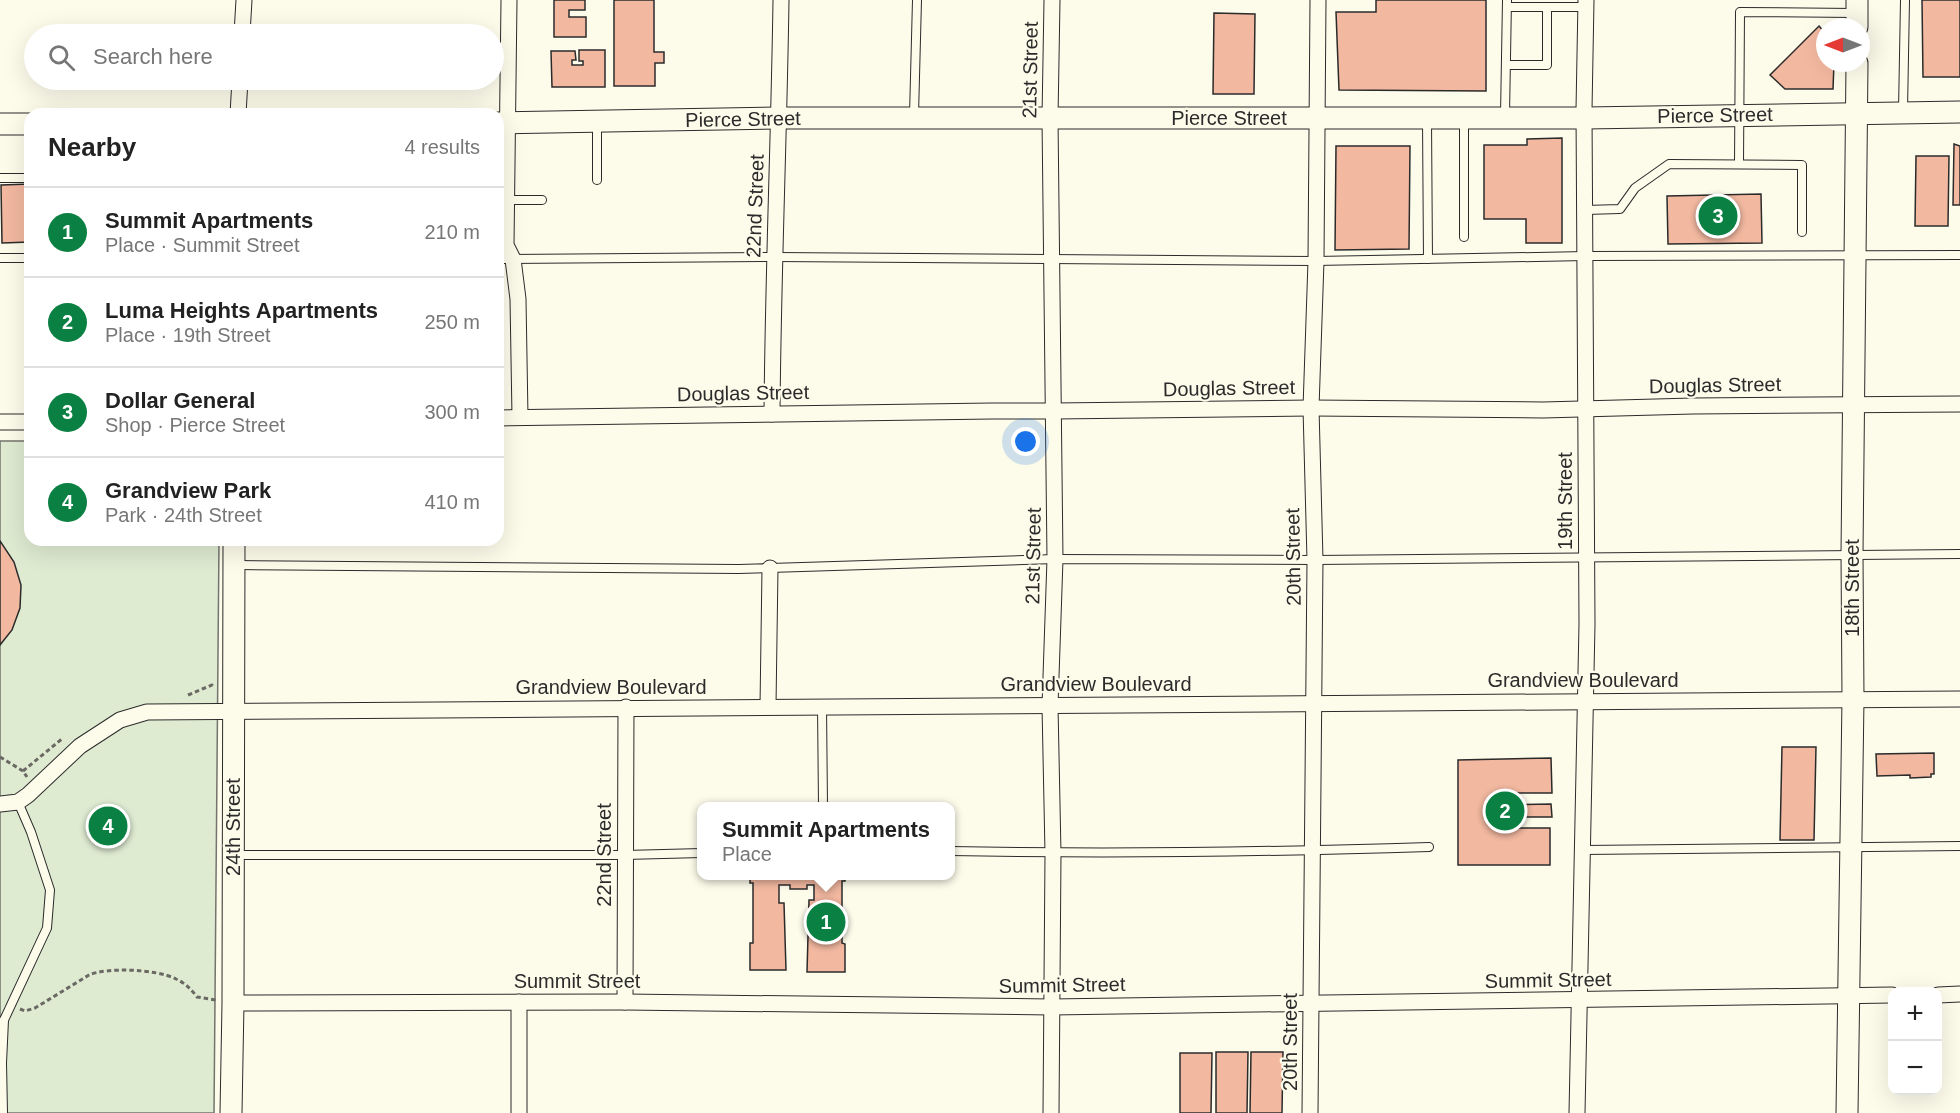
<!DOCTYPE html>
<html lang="en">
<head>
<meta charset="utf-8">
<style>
	body { margin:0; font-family:Arial,sans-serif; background:#f6f6f6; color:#222 }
	.controls { position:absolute; right:18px; bottom:18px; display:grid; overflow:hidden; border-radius:12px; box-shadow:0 6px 24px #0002 }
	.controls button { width:54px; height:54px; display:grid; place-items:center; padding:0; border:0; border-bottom:2px solid #e0e0e0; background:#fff; color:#222; font:30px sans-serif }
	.compass { position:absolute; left:1816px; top:18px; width:54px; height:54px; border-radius:50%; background:#fff; box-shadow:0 6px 24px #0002; rotate:270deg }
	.you { position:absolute; left:1026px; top:442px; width:21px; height:21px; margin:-15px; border:4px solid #fff; border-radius:50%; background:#1a73e8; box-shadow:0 0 0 9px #1a73e833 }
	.badge { display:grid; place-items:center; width:39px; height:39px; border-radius:50%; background:#0b8043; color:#fff; font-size:20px; font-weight:700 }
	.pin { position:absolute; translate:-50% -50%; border:3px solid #fff; box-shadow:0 2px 6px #0006 }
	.popup { position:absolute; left:697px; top:802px; width:258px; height:78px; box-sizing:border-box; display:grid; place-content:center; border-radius:12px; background:#fff; filter:drop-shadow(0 2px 4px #0005); font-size:20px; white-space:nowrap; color:#767676 }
	.popup b { font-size:22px; color:#222 }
	.popup::after { content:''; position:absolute; left:50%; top:100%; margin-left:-12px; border:12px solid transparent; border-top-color:#fff }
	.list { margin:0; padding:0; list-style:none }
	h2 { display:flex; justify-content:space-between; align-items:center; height:78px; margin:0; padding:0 24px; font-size:26px }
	h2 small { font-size:20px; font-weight:400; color:#767676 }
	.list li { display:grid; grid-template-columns:39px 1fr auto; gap:18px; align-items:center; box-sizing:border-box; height:90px; padding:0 24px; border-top:2px solid #e0e0e0 }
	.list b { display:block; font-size:22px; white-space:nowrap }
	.list p { margin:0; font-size:20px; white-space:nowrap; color:#767676 }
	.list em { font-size:20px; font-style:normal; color:#767676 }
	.icon { flex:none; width:33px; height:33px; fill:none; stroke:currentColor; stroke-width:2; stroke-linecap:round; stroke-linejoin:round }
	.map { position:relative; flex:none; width:1960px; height:1113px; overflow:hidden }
	.search { position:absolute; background:#fff; box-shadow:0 6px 24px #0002; left:24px; top:24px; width:480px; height:66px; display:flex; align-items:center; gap:15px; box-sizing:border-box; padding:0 21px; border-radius:33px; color:#767676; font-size:22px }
	.panel { position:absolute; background:#fff; box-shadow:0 6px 24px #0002; left:24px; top:108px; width:480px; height:438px; border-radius:18px }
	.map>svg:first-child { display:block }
</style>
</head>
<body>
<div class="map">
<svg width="1960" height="1113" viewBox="0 0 1960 1113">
	<rect width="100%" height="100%" fill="#fdfbea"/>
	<path fill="#deebd1" stroke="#74746e" stroke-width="1.5" d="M0,441H30V540H219L214,1113H0Z"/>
	<g fill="#f2b8a0" stroke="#2b2b2b" stroke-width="1.5">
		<path d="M554,0H585V10H569V17H586V37H554Z"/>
		<path d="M614,0H654V52H664V63H655V86H614Z"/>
		<path d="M1376,0H1486V91L1339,90L1336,12H1376Z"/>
		<path d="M1922,0H1960V77H1923Z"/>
		<path d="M1214,13L1255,14L1254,94H1213Z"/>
		<path d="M1819,26L1825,33V63H1834L1833,89H1785L1770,75Z"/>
		<path d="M579,50H605V87H552L551,51H575L576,60H572V65H583V61H579Z"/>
		<path d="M159,80H198V87L159,88Z"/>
		<path d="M1562,138V243H1526V219H1484V145H1527V139Z"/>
		<path d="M1954,144L1960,146V205H1953Z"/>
		<path d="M1336,146H1410L1409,249L1335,250Z"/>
		<path d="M1916,156H1949L1948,226H1915Z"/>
		<path d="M30,184V242L2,243L1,185Z"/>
		<path d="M1761,194L1762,243L1668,244L1667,196Z"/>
		<path d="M0,541L14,562L21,585L20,608L12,630L0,645Z"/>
		<path d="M1782,747H1816L1814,840H1780Z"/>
		<path d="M1934,753V774H1931V777L1910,778V775L1877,776L1876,754Z"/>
		<path d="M1551,758L1552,793H1493V805L1551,804L1552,817H1493V828H1550V865H1458V760Z"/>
		<path d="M750,876H845V881H842V943L845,944V972H807L809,900H814V885H807V889H790V885H779V903H784L786,970H750V943H753V883H750Z"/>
		<path d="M1216,1052H1248L1247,1113H1216Z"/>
		<path d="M1251,1052H1283L1282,1113H1250Z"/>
		<path d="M1180,1053H1212L1211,1113H1180Z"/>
	</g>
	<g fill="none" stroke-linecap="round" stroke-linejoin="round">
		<g stroke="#2b2b2b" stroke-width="10">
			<g id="lane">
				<path d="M1507,7H1586"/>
				<path d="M1507,65H1547V8"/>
				<path d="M1903,111L1905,0"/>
				<path d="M914,115L917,0"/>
				<path d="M1505,115L1507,0"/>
				<path d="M1427,120L1428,259"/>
				<path d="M1464,120V237"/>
				<path d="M1739,164L1740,12L1855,13"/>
				<path d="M0,178H30"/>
				<path d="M597,180V122"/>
				<path d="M505,200H542"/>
				<path d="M1585,210L1620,209L1635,188L1669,164L1802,165V232"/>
				<path d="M0,258H30"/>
				<path d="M498,259L775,257L1316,261L1586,256L1960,255"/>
				<path d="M237,565L739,569L1055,559L1315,560L1960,554"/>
				<path d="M822,706L823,806"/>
				<path d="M1583,850L1960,846"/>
				<path d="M950,851C1110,854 1270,852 1429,847"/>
				<path d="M235,855H625L702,853"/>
				<path d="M4,1020L47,928L50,890L31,832L18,802"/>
				<path d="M0,1025L4,1020L2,1063L3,1113"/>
			</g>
		</g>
		<g stroke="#2b2b2b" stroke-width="17">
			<g id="street">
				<path d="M509,0L506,245L513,259L518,299L520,417"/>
				<path d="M242,34L244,0"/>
				<path d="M238,114L240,80"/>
				<path d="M772,414C773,276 779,138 781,0"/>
				<path d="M498,418L992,411H1054L1311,408L1543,410L1693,406L1960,404"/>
				<path d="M0,422H30"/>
				<path d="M768,706L770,568"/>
				<path d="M0,804L18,802L28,795L80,746L120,720L147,712L1960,699"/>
				<path d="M1938,995L1960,994"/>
				<path d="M519,1002V1113"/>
				<path d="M625,1002L626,707"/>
				<path d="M233,1003L625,1002L1051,1007L1892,995"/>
				<path d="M1051,1113L1053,853L1050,706L1055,559L1050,118L1052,0"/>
				<path d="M1310,1113L1315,560L1311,408L1316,261L1318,0"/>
				<path d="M1577,1113L1587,624L1584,110L1586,0"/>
			</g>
		</g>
		<g stroke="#2b2b2b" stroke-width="23">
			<g id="secondary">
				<path d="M1857,27V0"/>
				<path d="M498,123L779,118H1585L1960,112"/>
				<path d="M0,124H30"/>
				<path d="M231,1113L233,1003L234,540"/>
				<path d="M1847,1113L1853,699L1852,554L1857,63"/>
			</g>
		</g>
		<g stroke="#6a6964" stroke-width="3" stroke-dasharray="4.5 3" stroke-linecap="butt">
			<path d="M188,695L212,685L214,688"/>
			<path d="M0,757L23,771L27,777"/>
			<path d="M23,771L63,738"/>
			<path d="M20,1009L25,1011L35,1008L89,975C107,967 157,969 176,979C185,983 191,989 197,997L216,1000"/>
		</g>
		<use href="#lane" stroke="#fdfbea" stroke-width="8"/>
		<use href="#street" stroke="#fdfbea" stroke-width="15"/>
		<use href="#secondary" stroke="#fdfbea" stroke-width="21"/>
	</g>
	<g text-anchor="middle" stroke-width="4.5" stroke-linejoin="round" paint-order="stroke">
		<g font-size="20" fill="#2b2b2b" stroke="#fdfbea">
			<text transform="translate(1030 70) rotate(-89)" y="7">21st Street</text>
			<text transform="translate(1715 115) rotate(-1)" y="7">Pierce Street</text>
			<text x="1229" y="125">Pierce Street</text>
			<text transform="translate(743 119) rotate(-1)" y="7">Pierce Street</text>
			<text transform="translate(755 206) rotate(-88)" y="7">22nd Street</text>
			<text transform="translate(1715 385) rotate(-1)" y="7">Douglas Street</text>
			<text transform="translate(1229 388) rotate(-1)" y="7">Douglas Street</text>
			<text transform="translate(743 393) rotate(-1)" y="7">Douglas Street</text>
			<text transform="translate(1565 501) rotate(-90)" y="7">19th Street</text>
			<text transform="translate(1033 556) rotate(-89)" y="7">21st Street</text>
			<text transform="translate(1293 557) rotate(-91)" y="7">20th Street</text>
			<text transform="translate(1852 588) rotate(-90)" y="7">18th Street</text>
			<text x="1583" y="687">Grandview Boulevard</text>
			<text x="1096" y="691">Grandview Boulevard</text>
			<text x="611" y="694">Grandview Boulevard</text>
			<text transform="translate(233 827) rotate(-90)" y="7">24th Street</text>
			<text transform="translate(604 855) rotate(-90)" y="7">22nd Street</text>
			<text transform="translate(1548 980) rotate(-1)" y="7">Summit Street</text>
			<text x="577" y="988">Summit Street</text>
			<text transform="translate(1062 985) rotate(-1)" y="7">Summit Street</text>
			<text transform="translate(1290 1042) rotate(-90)" y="7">20th Street</text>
		</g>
	</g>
</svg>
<div class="controls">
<button>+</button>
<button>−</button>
</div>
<svg class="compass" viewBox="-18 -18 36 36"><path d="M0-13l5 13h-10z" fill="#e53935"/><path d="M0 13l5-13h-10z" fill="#767676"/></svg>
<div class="you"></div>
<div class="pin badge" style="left:826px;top:922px">1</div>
<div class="popup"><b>Summit Apartments</b>Place</div>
<div class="pin badge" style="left:1505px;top:811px">2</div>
<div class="pin badge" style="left:1718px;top:216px">3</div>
<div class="pin badge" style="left:108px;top:826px">4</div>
<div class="search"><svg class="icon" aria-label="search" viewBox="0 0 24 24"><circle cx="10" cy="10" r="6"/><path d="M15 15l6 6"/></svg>Search here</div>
<section class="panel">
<h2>Nearby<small>4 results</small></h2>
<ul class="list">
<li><span class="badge">1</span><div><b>Summit Apartments</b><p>Place · Summit Street</p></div><em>210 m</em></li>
<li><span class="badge">2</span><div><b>Luma Heights Apartments</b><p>Place · 19th Street</p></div><em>250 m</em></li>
<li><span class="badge">3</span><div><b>Dollar General</b><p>Shop · Pierce Street</p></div><em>300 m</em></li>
<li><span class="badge">4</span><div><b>Grandview Park</b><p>Park · 24th Street</p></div><em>410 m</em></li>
</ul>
</section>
</div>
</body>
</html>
